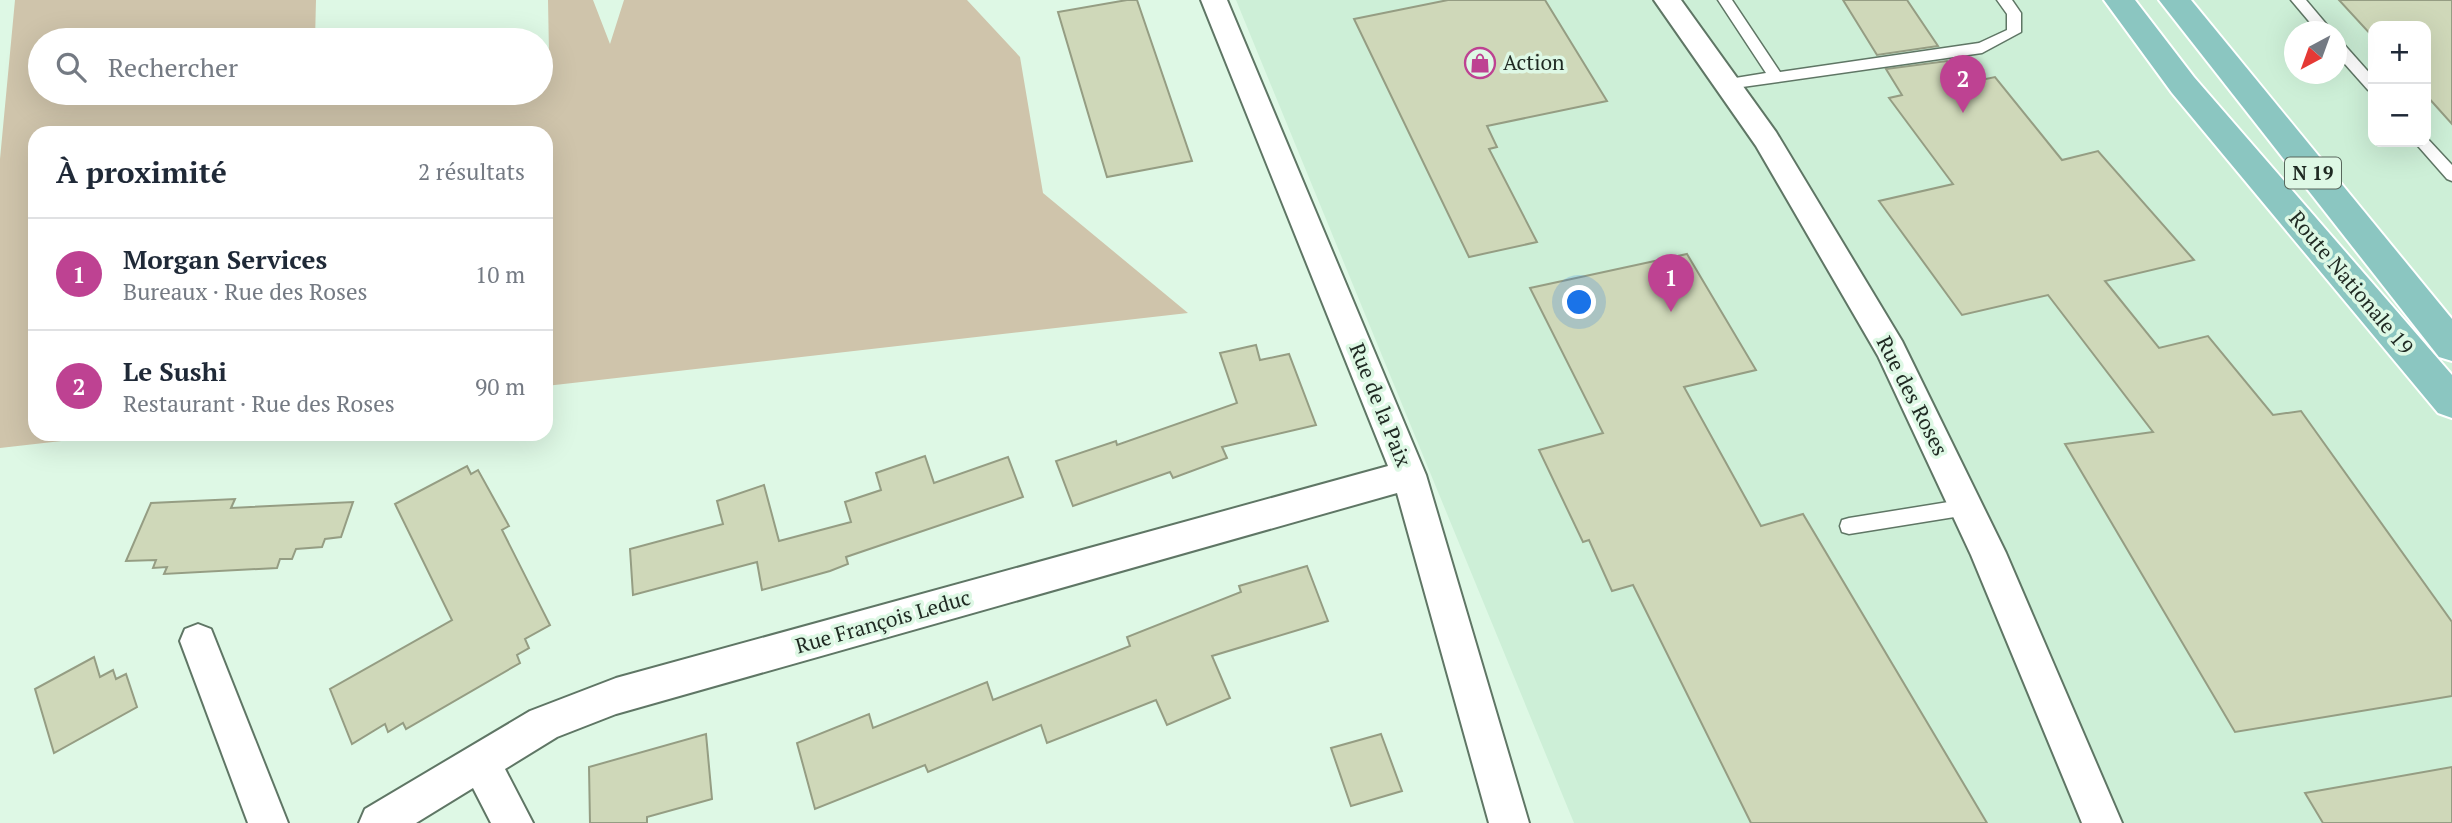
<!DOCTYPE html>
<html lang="fr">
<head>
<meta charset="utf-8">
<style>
	body { margin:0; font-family:"PT Serif",serif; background:#f2f2f3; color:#1f2937 }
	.controls { position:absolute; right:21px; top:21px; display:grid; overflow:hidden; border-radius:14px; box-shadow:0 7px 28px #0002 }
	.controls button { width:63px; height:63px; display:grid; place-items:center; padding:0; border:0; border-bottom:2px solid #e0e1e3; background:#fff; color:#1f2937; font:35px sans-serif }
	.compass { position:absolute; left:2284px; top:21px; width:63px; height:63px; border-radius:50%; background:#fff; box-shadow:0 7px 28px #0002; rotate:221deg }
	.you { position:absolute; left:1580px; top:303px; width:24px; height:24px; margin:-18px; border:5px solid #fff; border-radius:50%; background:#1a73e8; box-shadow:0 0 0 10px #1a73e833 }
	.badge { display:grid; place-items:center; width:46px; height:46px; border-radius:50%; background:#be4292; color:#fff; font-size:23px; font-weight:700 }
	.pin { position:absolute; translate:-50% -58px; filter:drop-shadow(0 2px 4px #0008) }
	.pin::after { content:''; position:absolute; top:37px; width:24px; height:21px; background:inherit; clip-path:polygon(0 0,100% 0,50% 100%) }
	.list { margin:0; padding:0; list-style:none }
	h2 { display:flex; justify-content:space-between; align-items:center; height:91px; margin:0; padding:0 28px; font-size:30px }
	h2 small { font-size:23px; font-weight:400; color:#747a83 }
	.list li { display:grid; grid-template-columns:46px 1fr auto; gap:21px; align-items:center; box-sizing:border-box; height:112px; padding:0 28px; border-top:2px solid #e0e1e3 }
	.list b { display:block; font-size:26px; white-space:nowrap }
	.list p { margin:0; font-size:23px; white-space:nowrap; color:#747a83 }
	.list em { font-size:23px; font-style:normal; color:#747a83 }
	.icon { flex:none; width:38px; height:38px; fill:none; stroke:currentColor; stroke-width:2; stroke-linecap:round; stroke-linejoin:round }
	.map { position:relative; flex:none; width:2452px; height:823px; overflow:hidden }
	.search { position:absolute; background:#fff; box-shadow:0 7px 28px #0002; left:28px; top:28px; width:525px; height:77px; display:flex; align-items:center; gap:18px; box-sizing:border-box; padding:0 24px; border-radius:38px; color:#747a83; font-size:26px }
	.panel { position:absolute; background:#fff; box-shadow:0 7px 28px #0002; left:28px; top:126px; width:525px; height:315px; border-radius:21px }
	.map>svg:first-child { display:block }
</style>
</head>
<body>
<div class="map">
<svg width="2452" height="823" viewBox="0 0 2452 823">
	<rect width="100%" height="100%" fill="#def8e5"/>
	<path fill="#cdefd7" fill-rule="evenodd" d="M1236,0H2452V823H1574ZM2373,26H2426V142H2373ZM2294,32H2336V74H2294Z"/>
	<path fill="#cfc4ab" d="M15,0H316L315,40H40V93H541V58L549,54L548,0H593L610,44L624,0H967L1020,57L1043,193L1188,313L546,386V133H35V434H123L0,448V159Z"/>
	<g fill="#cfd8b9" stroke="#959d83" stroke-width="2">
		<path d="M1127,0H1137L1192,161L1107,177L1058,12Z"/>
		<path d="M1448,0H1545L1607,101L1487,126L1497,147L1489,149L1537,242L1469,257L1354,19Z"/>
		<path d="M1843,0H1907L1938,46L1877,55Z"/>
		<path d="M2339,0H2452V124L2426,95V26H2373V37Z"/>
		<path d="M1947,61L1962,84L1995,77L2062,160L2098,151L2194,260L2105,281L2159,348L2208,336L2273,415L2301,411L2452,622V696L2235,732L2065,444L2153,432L2048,295L1962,315L1879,201L1953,184L1889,98L1902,95L1886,69Z"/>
		<path d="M1687,254L1756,370L1684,387L1761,526L1803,514L1987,823H1751L1633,585L1612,591L1589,540L1583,542L1539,450L1603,433L1530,288Z"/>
		<path d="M1256,345L1260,360L1289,354L1316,425L1222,447L1227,458L1173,478L1170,472L1073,506L1056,461L1116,441L1117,445L1237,403L1220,353Z"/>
		<path d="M925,456L934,483L1008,457L1023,497L846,557L848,564L830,571L762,590L757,562L633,595L630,549L723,524L717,501L764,485L779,541L851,522L845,502L881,490L876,473Z"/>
		<path d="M467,466L471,474L478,470L509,526L502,530L550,625L525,639L529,648L517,655L520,663L406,729L403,723L388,732L385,724L352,744L330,689L452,620L395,504Z"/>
		<path d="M235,499L231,508L353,502L341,537L325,539L322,547L296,549L292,559H280L277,568L164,574L167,567L153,568L156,560L126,561L151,503Z"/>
		<path d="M1307,566L1328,621L1212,656L1230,698L1167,725L1156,700L1047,743L1041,725L928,772L925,765L815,809L797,743L869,714L873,728L987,682L993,700L1130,646L1127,637L1241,592L1239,586Z"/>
		<path d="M94,657L100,677L113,670L116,679L126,674L137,707L54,753L35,689Z"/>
		<path d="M706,734L712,799L647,817V823H590L589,767Z"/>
		<path d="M1381,734L1402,791L1351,806L1331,748Z"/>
		<path d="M2452,767V823H2323L2305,793Z"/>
	</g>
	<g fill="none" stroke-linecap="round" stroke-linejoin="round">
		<g stroke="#5f7665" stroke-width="3">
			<g id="lane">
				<path d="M1718,0H1732L1780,72L1979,43L2007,30V14L1997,0H2012L2021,13V32L1982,53L1728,89L1721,84L1723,80L1766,73Z"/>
				<path d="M2291,0H2306L2333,32H2318Z"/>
				<path d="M2336,39L2341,41L2373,77V91L2368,90L2336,54Z"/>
				<path d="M2426,137L2452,165V181L2447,179L2418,146L2416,142H2426Z"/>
				<path d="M1967,499L1973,501L1976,507L1973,513L1967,515L1849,534L1842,532L1840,526L1842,520L1849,518Z"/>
			</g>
		</g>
		<g stroke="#5f7665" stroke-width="4">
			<g id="street">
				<path d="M1201,0H1227L1426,475L1529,823H1489L1397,493L616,714L557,737L505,769L533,823H491L473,788L416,823H359L365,809L530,711L616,678L1388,466Z"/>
				<path d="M1654,0H1681L1776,132L1902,341L2006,553L2122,823H2082L1971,555L1878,356L1756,146Z"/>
				<path d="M198,624L211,629L288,823H248L180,641L185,629Z"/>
			</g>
		</g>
		<g stroke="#fff" stroke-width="4">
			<g id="primary">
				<path d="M2104,0H2135L2194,77L2452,375V418L2438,413L2172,93Z"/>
				<path d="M2159,0H2191L2452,319V361L2439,357Z"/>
			</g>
		</g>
		<use href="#lane" fill="#fff" fill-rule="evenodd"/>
		<use href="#street" fill="#fff" fill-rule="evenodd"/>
		<use href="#primary" fill="#8bc6c1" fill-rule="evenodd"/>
	</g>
	<defs>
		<g id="shop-ring" transform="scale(1.575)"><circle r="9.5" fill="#def8e5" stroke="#be4292" stroke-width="1.5"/><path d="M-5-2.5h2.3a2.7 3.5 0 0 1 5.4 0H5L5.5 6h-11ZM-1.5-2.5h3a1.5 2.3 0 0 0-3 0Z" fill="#be4292"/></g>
	</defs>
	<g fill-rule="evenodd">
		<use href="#shop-ring" x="1480" y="63"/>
	</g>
	<g text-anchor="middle" stroke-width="7" stroke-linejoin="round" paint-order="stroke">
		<rect fill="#def8e5" stroke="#58675c" stroke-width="2" x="2285" y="157.5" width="56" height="31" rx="5"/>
		<g font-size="19" font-weight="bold" fill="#1f2922">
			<text x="2313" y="180">N 19</text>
		</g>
		<g font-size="21" fill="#1f2922" stroke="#def8e5" text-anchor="start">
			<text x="1503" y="70">Action</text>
		</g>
		<g font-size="21" fill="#1f2922" stroke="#def8e5">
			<text transform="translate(2351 283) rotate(50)" y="7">Route Nationale 19</text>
			<text transform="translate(1912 396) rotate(63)" y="7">Rue des Roses</text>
			<text transform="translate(1380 405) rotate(68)" y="7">Rue de la Paix</text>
			<text transform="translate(883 622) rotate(-16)" y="7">Rue François Leduc</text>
		</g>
	</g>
</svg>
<div class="controls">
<button>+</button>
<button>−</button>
</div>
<svg class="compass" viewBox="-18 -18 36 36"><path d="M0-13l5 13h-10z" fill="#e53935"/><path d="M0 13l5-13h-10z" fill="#747a83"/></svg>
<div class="you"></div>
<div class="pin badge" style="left:1671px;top:312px">1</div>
<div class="pin badge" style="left:1963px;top:113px">2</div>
<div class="search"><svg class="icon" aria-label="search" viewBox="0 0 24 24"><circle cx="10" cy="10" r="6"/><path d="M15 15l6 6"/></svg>Rechercher</div>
<section class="panel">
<h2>À proximité<small>2 résultats</small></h2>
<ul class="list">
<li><span class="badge">1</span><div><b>Morgan Services</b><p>Bureaux · Rue des Roses</p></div><em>10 m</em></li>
<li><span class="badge">2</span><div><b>Le Sushi</b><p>Restaurant · Rue des Roses</p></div><em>90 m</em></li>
</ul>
</section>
</div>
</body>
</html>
